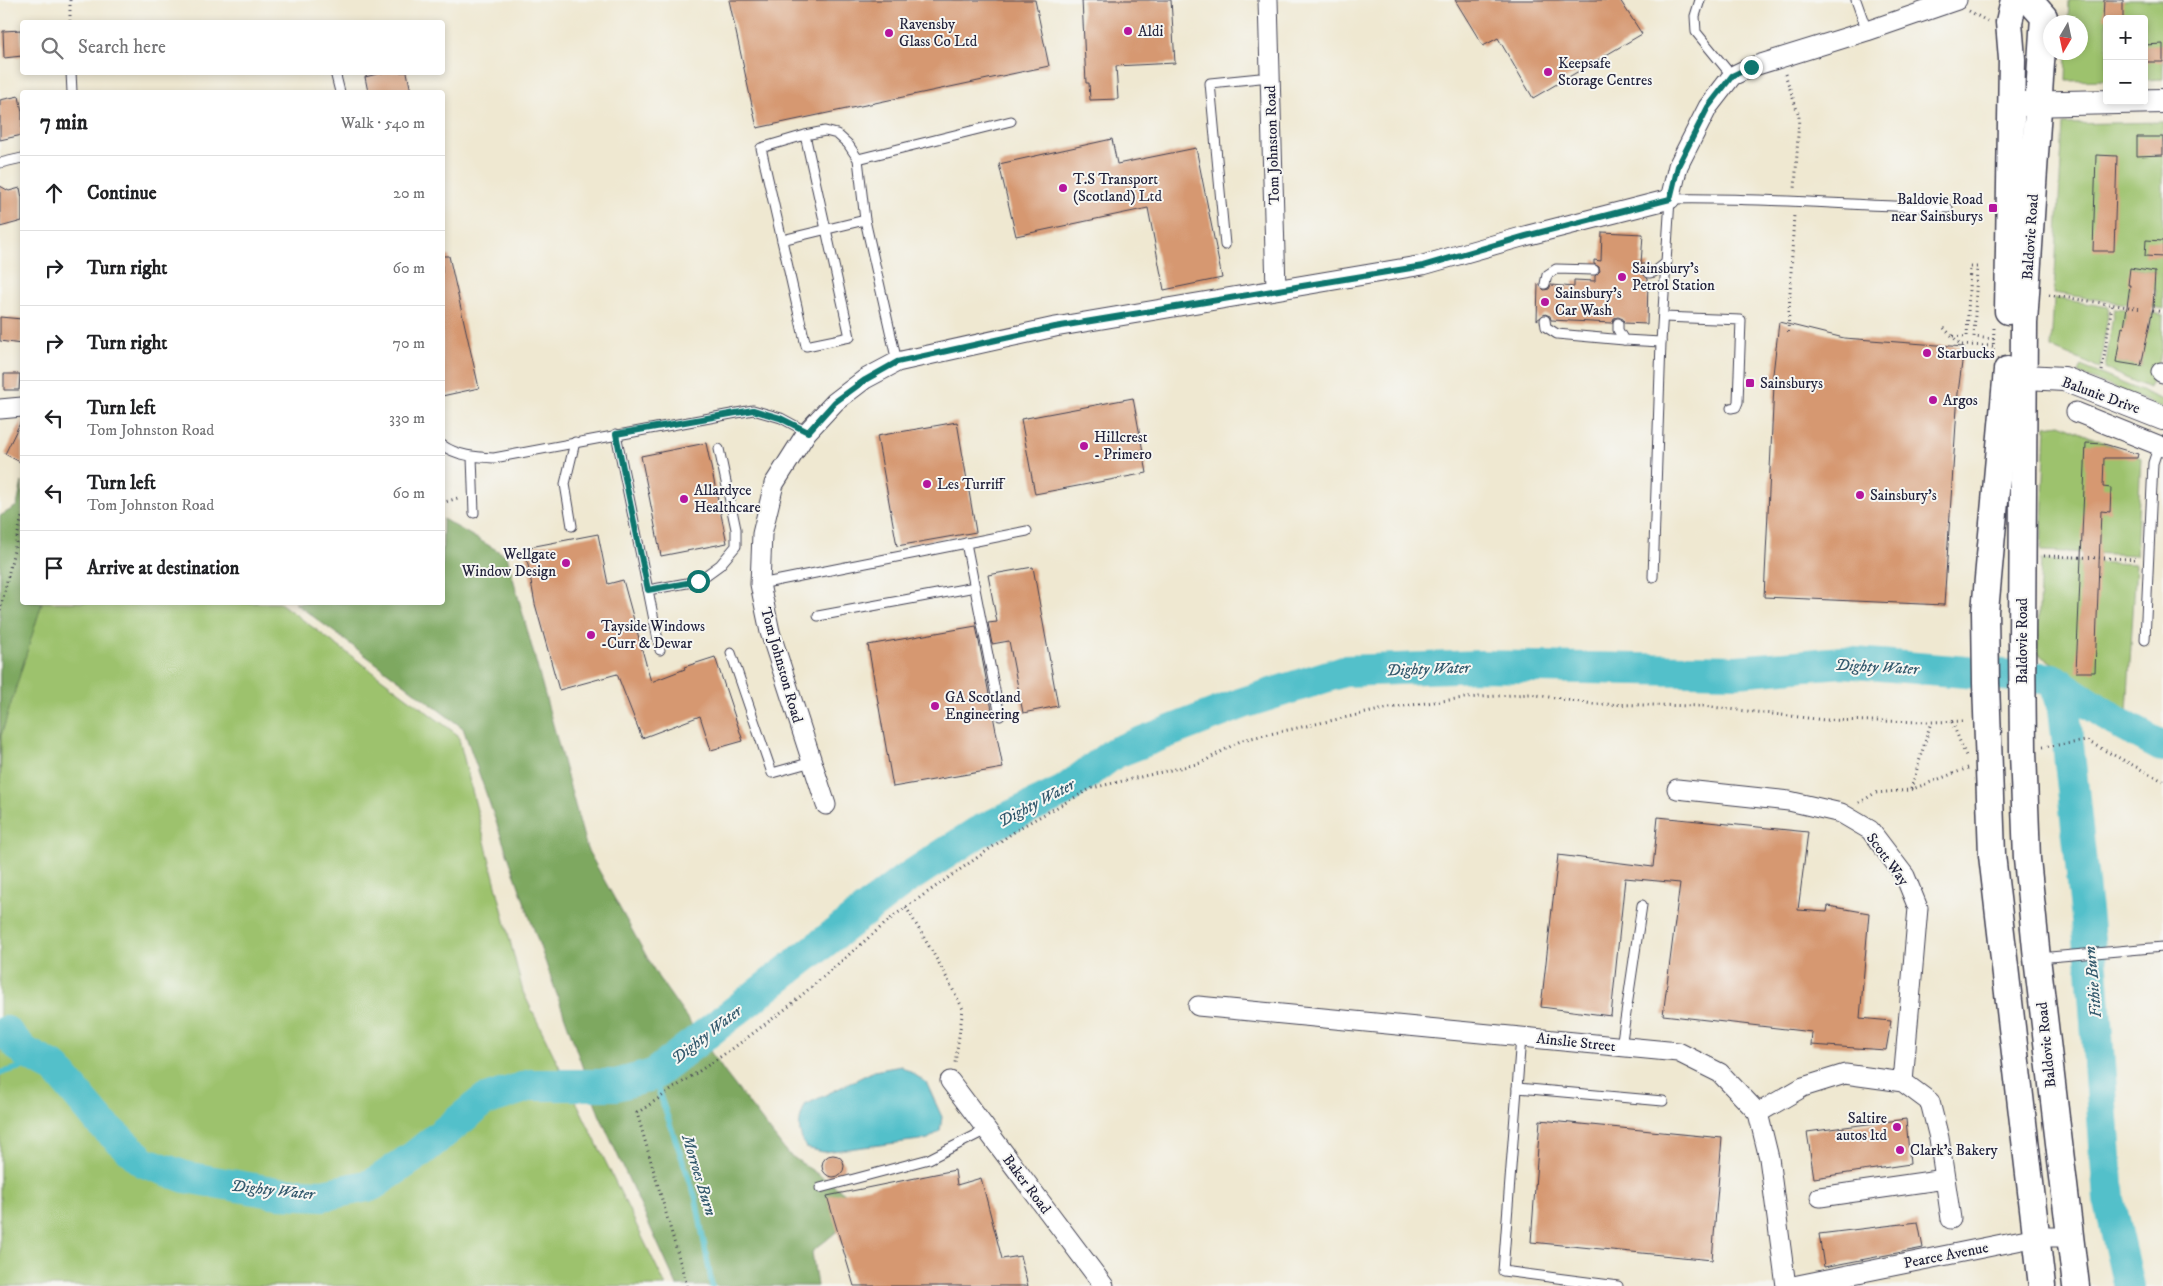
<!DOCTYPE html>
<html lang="en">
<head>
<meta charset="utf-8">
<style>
	body { margin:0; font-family:"IM FELL DW Pica",serif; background:#f2f2f2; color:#202124 }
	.controls { position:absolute; right:15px; top:15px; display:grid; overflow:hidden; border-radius:5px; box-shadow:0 2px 8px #0003 }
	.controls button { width:45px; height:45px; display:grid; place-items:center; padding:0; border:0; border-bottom:1px solid #e0e0e0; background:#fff; color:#202124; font:25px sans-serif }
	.compass { position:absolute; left:2043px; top:15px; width:45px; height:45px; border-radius:50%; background:#fff; box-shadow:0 2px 8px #0003; rotate:189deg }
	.stop { position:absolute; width:15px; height:15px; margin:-11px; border:4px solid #0f766e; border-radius:50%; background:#fff }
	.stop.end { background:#0f766e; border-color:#fff; box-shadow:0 1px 5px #0008 }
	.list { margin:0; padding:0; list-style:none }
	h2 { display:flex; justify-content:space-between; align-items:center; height:65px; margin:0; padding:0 20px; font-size:21px }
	h2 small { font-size:16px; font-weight:400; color:#757577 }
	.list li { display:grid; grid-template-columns:32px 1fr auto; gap:15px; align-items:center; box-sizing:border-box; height:75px; padding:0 20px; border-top:1px solid #e0e0e0 }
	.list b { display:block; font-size:19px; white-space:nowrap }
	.list p { margin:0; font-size:16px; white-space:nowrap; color:#757577 }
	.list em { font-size:16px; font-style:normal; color:#757577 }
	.icon { flex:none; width:28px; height:28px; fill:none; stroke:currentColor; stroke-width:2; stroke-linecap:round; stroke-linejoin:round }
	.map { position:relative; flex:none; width:2163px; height:1286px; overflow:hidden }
	.search { position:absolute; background:#fff; box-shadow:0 2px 8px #0003; left:20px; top:20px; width:425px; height:55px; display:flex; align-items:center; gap:12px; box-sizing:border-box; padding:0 18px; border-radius:5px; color:#757577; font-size:19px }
	.panel { position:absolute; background:#fff; box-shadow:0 2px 8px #0003; left:20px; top:90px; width:425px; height:515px; border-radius:5px }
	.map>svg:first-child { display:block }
</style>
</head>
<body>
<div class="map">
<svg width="2163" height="1286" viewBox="0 0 2163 1286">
	<rect width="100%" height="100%" fill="#f6f6f2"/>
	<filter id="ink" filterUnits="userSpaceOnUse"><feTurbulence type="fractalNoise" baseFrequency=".02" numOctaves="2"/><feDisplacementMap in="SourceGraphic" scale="10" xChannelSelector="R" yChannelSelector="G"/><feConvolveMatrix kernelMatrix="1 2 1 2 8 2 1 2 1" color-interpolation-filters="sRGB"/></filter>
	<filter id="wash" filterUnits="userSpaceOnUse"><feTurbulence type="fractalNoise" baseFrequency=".0096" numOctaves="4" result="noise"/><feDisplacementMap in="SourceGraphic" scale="20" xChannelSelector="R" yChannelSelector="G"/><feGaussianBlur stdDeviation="1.12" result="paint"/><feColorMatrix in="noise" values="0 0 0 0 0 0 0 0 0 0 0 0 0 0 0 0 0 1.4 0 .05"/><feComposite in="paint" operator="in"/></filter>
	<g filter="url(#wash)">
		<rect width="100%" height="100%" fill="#efe8d1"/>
		<g fill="#9dc26d" stroke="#607254">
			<path d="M2069,0H2163V79L2144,80V19H2107V80L2066,81L2067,53L2080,52V22H2068Z"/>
			<path d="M2163,122V309L2153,307L2156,290L2153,289L2155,272L2131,268L2128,304L2054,293L2063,124Z"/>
			<path d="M2054,298L2109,307L2100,368L2051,348Z"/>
			<path d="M2114,308L2127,309L2117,362L2141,366L2147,331H2150L2152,313L2163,315L2162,351L2149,388L2105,369Z"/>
			<path d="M2081,366L2163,400V408L2078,373Z"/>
			<path d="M2060,424L2141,458L2136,555L2041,551L2046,426Z"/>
			<path d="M2041,560L2136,564L2127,711L2037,653Z"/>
			<path d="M22,602L280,603L458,735L523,992L666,1286H0V673Z"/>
		</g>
		<g fill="#7ea860" stroke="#50654e">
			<path d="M22,482V602L42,603L1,736L0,821V516L17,506Z"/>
			<path d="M443,519L507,556L587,849L658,977L726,1074L787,1153L848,1195L876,1199L812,1252L817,1286H677L599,1114L463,728L295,603L442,602Z"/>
		</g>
		<path fill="#53c0ca" stroke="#3a7182" d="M901,1066L926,1082L942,1117L940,1131L928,1139L823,1152L806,1148C797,1131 798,1122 805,1105L874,1071Z"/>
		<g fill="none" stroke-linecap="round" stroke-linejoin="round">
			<g stroke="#53c0ca" stroke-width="5.5">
				<path d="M0,1073L29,1065L56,1069"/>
				<path d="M653,1075L696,1199L712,1286"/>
			</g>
			<g stroke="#53c0ca" stroke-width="32">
				<path d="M2053,679L2064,709L2073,789L2092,967L2109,1199L2129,1286"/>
				<path d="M0,1034L6,1032L25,1052L56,1069L101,1123L144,1162L185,1177L278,1193L323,1195L372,1185L415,1156L483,1101L531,1085H616L653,1075L903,881L978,832L1064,791L1114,753L1243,703L1344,671L1480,666L1737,671L1842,662L2053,679L2122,725L2163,747"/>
			</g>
		</g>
		<g id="blocks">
			<g fill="#d69871">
				<path d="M729,0H1035L1049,66L757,128Z"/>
				<path d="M1082,0H1171L1175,63L1116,66L1118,99L1090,100L1089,83H1086Z"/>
				<path d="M1455,0H1620L1642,34L1533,98L1498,38L1483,46Z"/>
				<path d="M2104,0H2123V19H2103Z"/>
				<path d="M21,30L22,56L4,58L3,31Z"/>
				<path d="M2163,44V62H2144V45Z"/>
				<path d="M385,72H407L411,92H368L365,77Z"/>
				<path d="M19,96L22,112V135L0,140V100Z"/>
				<path d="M2137,137H2163V155L2137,156Z"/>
				<path d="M1112,139L1117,164L1196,148L1222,278L1164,290L1148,208L1016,236L999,164Z"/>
				<path d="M2096,155L2117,156L2114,251H2093Z"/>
				<path d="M0,186L9,191L20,188L22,198V221L0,227Z"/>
				<path d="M1602,232L1643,234L1641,264H1650L1643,274L1648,279L1647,324L1624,323L1623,319L1618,317L1614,318L1612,323L1551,320L1550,316L1545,314L1537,320L1538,284L1544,290L1549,289L1551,285L1574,287V280L1595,281V276L1600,271L1599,267L1594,264V260L1601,261Z"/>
				<path d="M2146,240L2163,241V257L2145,256Z"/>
				<path d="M442,256H449L479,388L442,396Z"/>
				<path d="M2130,268L2155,272L2153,308L2141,366L2116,362L2122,327L2124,328L2130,285H2128Z"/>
				<path d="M0,317L22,319L21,344L0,341Z"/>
				<path d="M1779,322L1844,338L1964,347L1958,393L1944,605L1764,597L1774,385L1772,383Z"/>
				<path d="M4,374H20L19,390H4Z"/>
				<path d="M1133,398L1147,473L1035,494L1021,419Z"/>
				<path d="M22,419V463L5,454Z"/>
				<path d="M957,422L976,532L897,546L877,436Z"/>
				<path d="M706,443L727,543L661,556L641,456Z"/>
				<path d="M2086,443L2104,444L2138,454L2137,458H2104L2103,487L2111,488L2110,512L2101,511L2095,672H2076Z"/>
				<path d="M598,534L608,584L623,580L651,682L685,669L684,667L715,657L743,741L711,750L700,716L642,738L617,674L559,690L535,604L525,548Z"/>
				<path d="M1033,567L1058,706L1023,713L1009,641L992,644L988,623L997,622L988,575Z"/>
				<path d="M976,626L1003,768L893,787L868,645Z"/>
				<path d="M1658,817L1808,832L1798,910L1827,912L1828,906L1869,913L1860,1018L1891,1021L1886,1050L1811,1045L1812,1032L1663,1015L1680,883L1625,878L1611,1016L1541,1007L1558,855L1653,867Z"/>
				<path d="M1906,1119L1910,1164L1814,1178L1807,1132Z"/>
				<path d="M1540,1120L1722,1138L1712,1260L1531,1242Z"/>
				<circle cx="833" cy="1166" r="11"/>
				<path d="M955,1170L957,1185L981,1178L1002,1259L1020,1256L1028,1286H854L827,1196Z"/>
				<path d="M1918,1222L1923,1248L1824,1267L1819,1234Z"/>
			</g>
		</g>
	</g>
	<g filter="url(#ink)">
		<use href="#blocks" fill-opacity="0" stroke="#414052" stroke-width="1"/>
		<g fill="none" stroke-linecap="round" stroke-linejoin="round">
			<g stroke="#414052" stroke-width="11">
				<g id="service">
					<path d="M1700,0L1695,16L1696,32L1732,76"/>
					<path d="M1856,0L1867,31"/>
					<path d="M71,72L72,92"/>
					<path d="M335,72L340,92"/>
					<path d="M805,135L850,337L806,346L761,148L805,135L825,131L837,134L848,144L858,159L865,220L897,362"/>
					<path d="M858,159L1011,121"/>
					<path d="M0,163L22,158"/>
					<path d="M782,240L865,220"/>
					<path d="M1225,245L1210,83L1270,77"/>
					<path d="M1649,273L1654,272L1667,262"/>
					<path d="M1545,284L1547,275L1556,269L1594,270"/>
					<path d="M1663,317L1741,320L1738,402L1736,407L1731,408"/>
					<path d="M1545,320L1546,327L1557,334L1624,340"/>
					<path d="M1618,323V330L1624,340L1661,342"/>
					<path d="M616,434L648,590L698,581L720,565L736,546V529L719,449"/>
					<path d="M442,445C457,456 476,457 494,458L753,410L781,418L807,432"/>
					<path d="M472,457L474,513"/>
					<path d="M572,526L565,484L575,442"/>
					<path d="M966,543L1000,716"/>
					<path d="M1653,577L1661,342L1670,199C1763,197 1855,206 1948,208"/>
					<path d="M760,584L1027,531"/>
					<path d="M648,590L660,650"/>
					<path d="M818,616L975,587"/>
					<path d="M2145,640L2153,463L2159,445"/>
					<path d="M731,653L772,773L812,762"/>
					<path d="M2039,958L2163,947"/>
					<path d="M1521,1037L1503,1271L1618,1286"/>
					<path d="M1621,1047L1642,905"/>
					<path d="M1517,1088L1663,1101"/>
					<path d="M820,1188L929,1159L986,1130"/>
				</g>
			</g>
			<g stroke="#414052" stroke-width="21">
				<g id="minor">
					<path d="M1268,0L1276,289"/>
					<path d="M2161,372L2163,373"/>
					<path d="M0,409L22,407"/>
					<path d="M2076,412L2163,447"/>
					<path d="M1677,789L1789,801L1841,813L1870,830L1905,876L1918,908L1903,1082"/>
					<path d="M826,805L770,632L760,584L762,534L774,484L807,432L835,402L865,379L897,362L1055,327L1423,265L1525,236L1670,199L1678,166L1708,107L1732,76L1751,67L1867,31L1957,0"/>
					<path d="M1198,1006L1678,1052L1720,1073L1758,1113L1769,1158L1786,1286"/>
					<path d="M950,1081L1104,1286"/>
					<path d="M1758,1113L1803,1087L1845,1074L1903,1082L1930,1102L1939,1138L1951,1219"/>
					<path d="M1820,1197L1945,1179"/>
					<path d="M1793,1286L2037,1237H2071"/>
				</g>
			</g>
			<g stroke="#414052" stroke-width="26">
				<g id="tertiary">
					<path d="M2020,104L2163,101"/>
					<path d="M2007,376L2064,379L2163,418"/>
				</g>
			</g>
			<g stroke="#414052" stroke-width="29">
				<g id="secondary">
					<path d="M2029,0L2044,17L2024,323L2022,643L2023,751L2027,859L2037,958L2076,1286"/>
					<path d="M2008,311L2012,59L2009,22L2014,0"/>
					<path d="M2007,370L1985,611L1986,683L1992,855L2042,1286"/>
				</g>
			</g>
			<g stroke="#414052" stroke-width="3" stroke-dasharray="1 4" stroke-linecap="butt">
				<path d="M70,0V22"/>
				<path d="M1969,11L1987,21"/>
				<path d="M1785,74L1799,116L1795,190"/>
				<path d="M2049,295L2142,309"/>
				<path d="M2153,310L2163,312"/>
				<path d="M1944,328L1961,345L1993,346"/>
				<path d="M1788,332L1794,214"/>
				<path d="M1953,336L1967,337L1970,267H1977L1974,337L1994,339"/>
				<path d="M1993,354L1994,328"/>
				<path d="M2102,371L2112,304"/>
				<path d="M442,503L461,497"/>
				<path d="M2044,556L2135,559"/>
				<path d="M0,611L22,516"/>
				<path d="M1952,722L1966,756"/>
				<path d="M2043,747L2087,741L2163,781"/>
				<path d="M1911,789L1931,722"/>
				<path d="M1859,803L1875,793L1910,790L1968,768"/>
				<path d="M906,907L940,965L963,1009L955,1063"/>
				<path d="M687,1286L637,1113L732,1049L788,1007L895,915L1021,827L1092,788L1201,763L1242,740L1389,708L1464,698L1530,694L1593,704L1703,706L1825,720L1931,722L1966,721"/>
			</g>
			<use href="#service" stroke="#fff" stroke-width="9"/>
			<use href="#minor" stroke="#fff" stroke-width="19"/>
			<use href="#tertiary" stroke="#fff" stroke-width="24"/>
			<use href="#secondary" stroke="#fff" stroke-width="26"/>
		</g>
	</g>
	<g fill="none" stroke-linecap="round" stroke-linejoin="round" filter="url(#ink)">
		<path stroke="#0f766e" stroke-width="6" d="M698,581L648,590L616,434L753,410L780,418L808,432L835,402L865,380L897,362L1055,327L1423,266L1526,236L1670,199L1678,166L1708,107L1732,76L1751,67"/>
	</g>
	<g fill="#b5179e" stroke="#f6f6f2" stroke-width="2">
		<circle cx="1128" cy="31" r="5"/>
		<circle cx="889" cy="33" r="5"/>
		<circle cx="1548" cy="72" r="5"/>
		<circle cx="1063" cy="188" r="5"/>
		<rect x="1988" y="203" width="10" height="10" rx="2.5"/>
		<circle cx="1622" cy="277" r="5"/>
		<circle cx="1545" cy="302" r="5"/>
		<circle cx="1927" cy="353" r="5"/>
		<rect x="1745" y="378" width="10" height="10" rx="2.5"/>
		<circle cx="1933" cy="400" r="5"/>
		<circle cx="1084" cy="446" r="5"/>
		<circle cx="927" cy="484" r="5"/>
		<circle cx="1860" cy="495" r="5"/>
		<circle cx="684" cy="499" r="5"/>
		<circle cx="566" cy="563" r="5"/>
		<circle cx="591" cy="635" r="5"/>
		<circle cx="935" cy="706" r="5"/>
		<circle cx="1897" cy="1127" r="5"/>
		<circle cx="1900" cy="1150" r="5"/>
	</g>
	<g text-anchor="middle" stroke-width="4" stroke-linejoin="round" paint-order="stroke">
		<g font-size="15" fill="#22223b" stroke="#f6f6f2" text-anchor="start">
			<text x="899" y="29">Ravensby<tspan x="899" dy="17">Glass Co Ltd</tspan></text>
			<text x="1138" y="36">Aldi</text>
			<text x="1558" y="68">Keepsafe<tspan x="1558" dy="17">Storage Centres</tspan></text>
			<text x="1073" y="184">T.S Transport<tspan x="1073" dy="17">(Scotland) Ltd</tspan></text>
			<text x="1983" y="204" text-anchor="end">Baldovie Road<tspan x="1983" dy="17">near Sainsburys</tspan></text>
			<text x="1632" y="273">Sainsbury's<tspan x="1632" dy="17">Petrol Station</tspan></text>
			<text x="1555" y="298">Sainsbury's<tspan x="1555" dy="17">Car Wash</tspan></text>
			<text x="1937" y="358">Starbucks</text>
			<text x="1760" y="388">Sainsburys</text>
			<text x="1943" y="405">Argos</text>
			<text x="1094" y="442">Hillcrest<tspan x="1094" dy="17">- Primero</tspan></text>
			<text x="937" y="489">Les Turriff</text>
			<text x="694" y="495">Allardyce<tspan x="694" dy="17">Healthcare</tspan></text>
			<text x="1870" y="500">Sainsbury's</text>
			<text x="556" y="559" text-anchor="end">Wellgate<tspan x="556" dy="17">Window Design</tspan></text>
			<text x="601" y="631">Tayside Windows<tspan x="601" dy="17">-Curr &amp; Dewar</tspan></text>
			<text x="945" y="702">GA Scotland<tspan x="945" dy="17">Engineering</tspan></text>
			<text x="1887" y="1123" text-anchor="end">Saltire<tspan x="1887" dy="17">autos ltd</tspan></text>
			<text x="1910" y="1155">Clark’s Bakery</text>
		</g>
		<g font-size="15" fill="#22223b" stroke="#f6f6f2">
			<text transform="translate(1272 145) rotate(-92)" y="5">Tom Johnston Road</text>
			<text transform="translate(2030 237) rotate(-86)" y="5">Baldovie Road</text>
			<text transform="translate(2101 395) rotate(20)" y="5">Balunie Drive</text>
			<text transform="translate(2022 641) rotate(-90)" y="5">Baldovie Road</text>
			<text transform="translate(782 665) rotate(74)" y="5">Tom Johnston Road</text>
			<text transform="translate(1888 859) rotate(54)" y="5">Scott Way</text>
			<text transform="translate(1576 1042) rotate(6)" y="5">Ainslie Street</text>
			<text transform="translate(2046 1045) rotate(-96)" y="5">Baldovie Road</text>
			<text transform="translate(1027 1184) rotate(53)" y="5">Baker Road</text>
			<text transform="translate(1946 1255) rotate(-11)" y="5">Pearce Avenue</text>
		</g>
		<g font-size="16" font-style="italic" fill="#33596d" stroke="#f6f6f2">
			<text transform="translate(1877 666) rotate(3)" y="6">Dighty Water</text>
			<text transform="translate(1428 668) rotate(-2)" y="6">Dighty Water</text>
			<text transform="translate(1036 802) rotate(-28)" y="6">Dighty Water</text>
			<text transform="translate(2092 982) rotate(-95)" y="6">Fithie Burn</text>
			<text transform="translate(706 1034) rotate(-38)" y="6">Dighty Water</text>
			<text transform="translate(700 1175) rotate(73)" y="6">Morroes Burn</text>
			<text transform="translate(273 1189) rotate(6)" y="6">Dighty Water</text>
		</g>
	</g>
</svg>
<div class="controls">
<button>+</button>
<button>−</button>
</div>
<svg class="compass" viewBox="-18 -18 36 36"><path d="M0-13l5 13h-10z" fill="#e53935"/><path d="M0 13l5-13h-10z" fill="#757577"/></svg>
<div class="stop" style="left:698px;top:581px"></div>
<div class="stop end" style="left:1751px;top:67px"></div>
<div class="search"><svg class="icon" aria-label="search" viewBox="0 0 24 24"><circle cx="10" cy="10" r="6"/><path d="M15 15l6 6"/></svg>Search here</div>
<section class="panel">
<h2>7 min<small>Walk · 540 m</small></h2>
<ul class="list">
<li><svg class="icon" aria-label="ahead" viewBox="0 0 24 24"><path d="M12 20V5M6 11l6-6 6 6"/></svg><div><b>Continue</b></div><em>20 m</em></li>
<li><svg class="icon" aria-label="right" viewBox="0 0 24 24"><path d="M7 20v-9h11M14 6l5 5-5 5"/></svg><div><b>Turn right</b></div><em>60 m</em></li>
<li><svg class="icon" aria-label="right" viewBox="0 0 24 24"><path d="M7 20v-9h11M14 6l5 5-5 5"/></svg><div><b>Turn right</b></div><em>70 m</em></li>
<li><svg class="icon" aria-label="left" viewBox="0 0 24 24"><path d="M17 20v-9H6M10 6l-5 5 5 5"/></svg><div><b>Turn left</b><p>Tom Johnston Road</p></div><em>330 m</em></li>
<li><svg class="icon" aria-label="left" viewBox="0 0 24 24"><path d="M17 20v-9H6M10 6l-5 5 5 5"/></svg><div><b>Turn left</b><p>Tom Johnston Road</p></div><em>60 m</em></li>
<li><svg class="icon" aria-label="arrive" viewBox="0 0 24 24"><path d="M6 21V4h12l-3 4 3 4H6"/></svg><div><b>Arrive at destination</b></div></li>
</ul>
</section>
</div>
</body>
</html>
